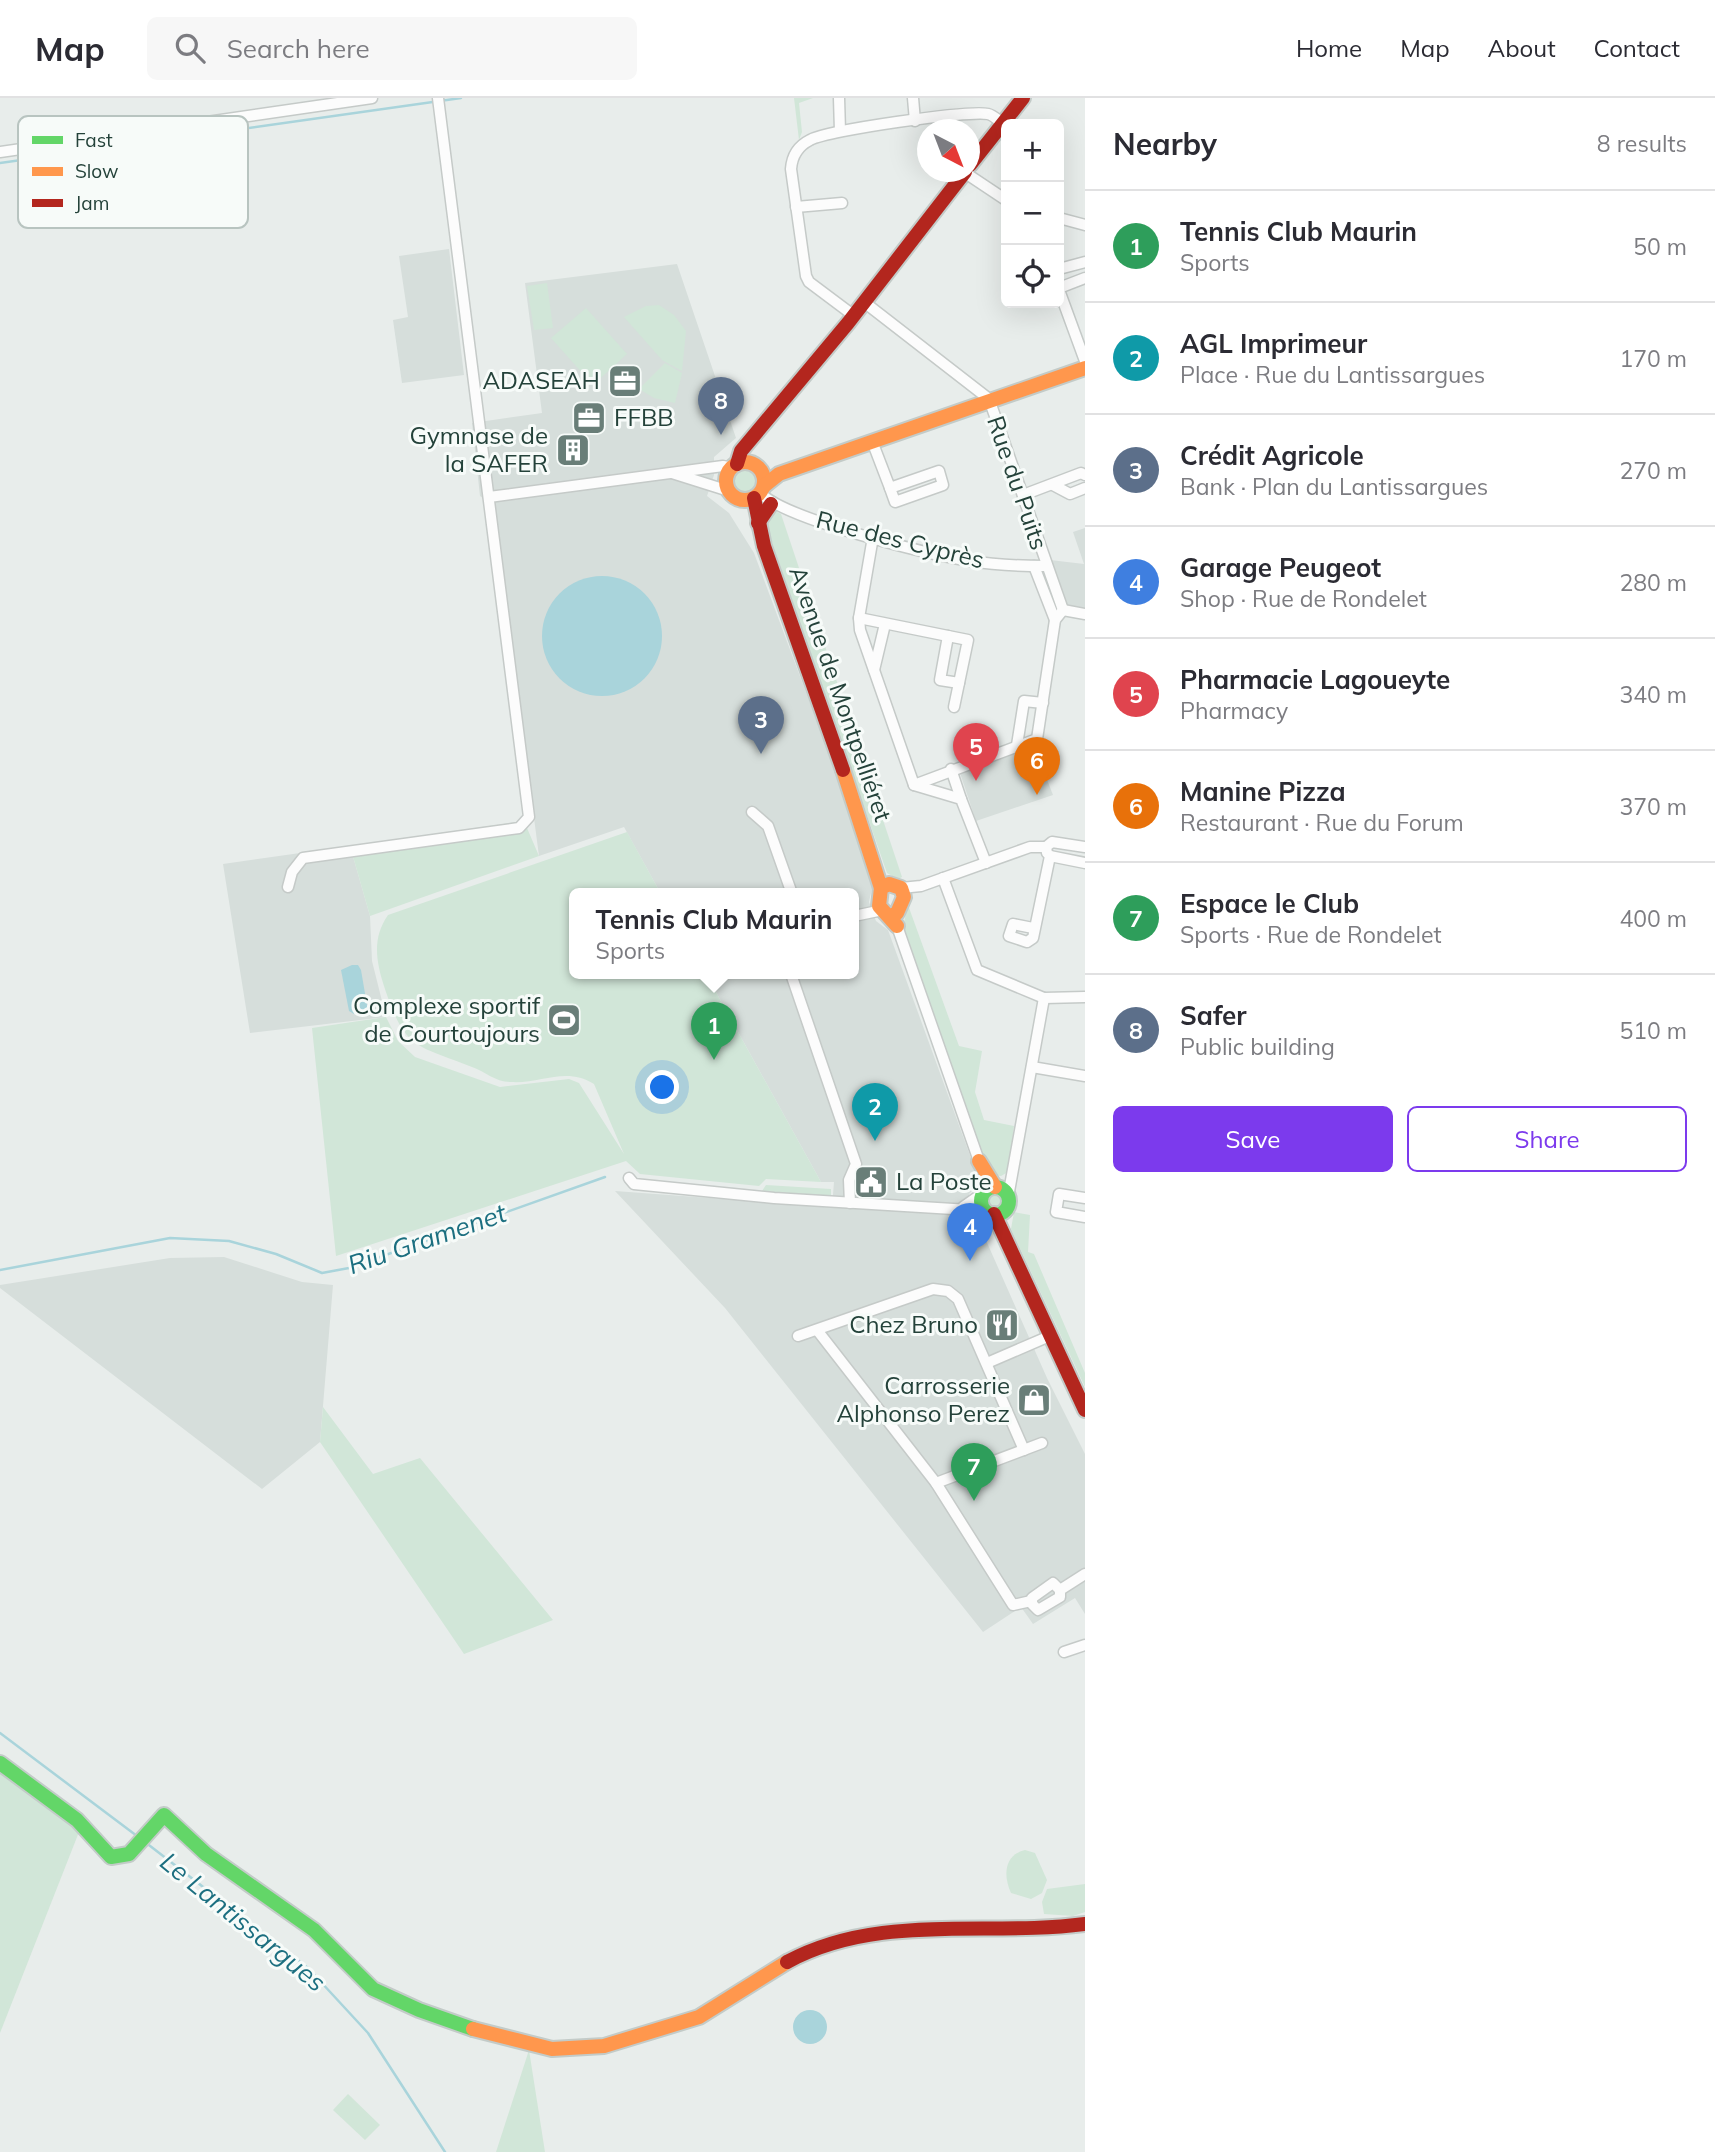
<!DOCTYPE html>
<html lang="en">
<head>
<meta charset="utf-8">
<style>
	body { margin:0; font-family:Mulish,sans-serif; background:#f7f7f7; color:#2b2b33 }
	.controls { position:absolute; right:21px; top:21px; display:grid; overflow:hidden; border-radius:10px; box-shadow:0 7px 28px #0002 }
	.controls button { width:63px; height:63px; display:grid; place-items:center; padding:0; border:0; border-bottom:2px solid #e1e1e2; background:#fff; color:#2b2b33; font:35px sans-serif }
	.compass { position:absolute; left:917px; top:21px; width:63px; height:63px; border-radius:50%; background:#fff; box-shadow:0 7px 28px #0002; rotate:138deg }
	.you { position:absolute; left:663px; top:990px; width:24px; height:24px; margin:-18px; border:5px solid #fff; border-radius:50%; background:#1a73e8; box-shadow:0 0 0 10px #1a73e833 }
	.badge { display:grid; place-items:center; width:46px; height:46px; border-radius:50%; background:#7c3aed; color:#fff; font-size:23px; font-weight:700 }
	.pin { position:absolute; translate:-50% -58px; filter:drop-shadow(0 2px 4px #0008) }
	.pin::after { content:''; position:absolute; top:37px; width:24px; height:21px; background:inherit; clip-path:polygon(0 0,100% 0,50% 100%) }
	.popup { position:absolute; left:569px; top:790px; width:290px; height:91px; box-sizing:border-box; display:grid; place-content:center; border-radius:10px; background:#fff; filter:drop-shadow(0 2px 5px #0005); font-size:23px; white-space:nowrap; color:#7c7c81 }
	.popup b { font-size:26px; color:#2b2b33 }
	.popup::after { content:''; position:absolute; left:50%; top:100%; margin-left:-14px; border:14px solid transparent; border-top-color:#fff }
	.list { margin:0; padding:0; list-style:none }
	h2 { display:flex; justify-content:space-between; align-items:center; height:91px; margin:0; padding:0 28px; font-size:30px }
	h2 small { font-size:23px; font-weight:400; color:#7c7c81 }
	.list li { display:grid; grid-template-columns:46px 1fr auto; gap:21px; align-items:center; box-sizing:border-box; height:112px; padding:0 28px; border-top:2px solid #e1e1e2 }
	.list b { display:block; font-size:26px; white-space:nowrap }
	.list p { margin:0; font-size:23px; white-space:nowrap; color:#7c7c81 }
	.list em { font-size:23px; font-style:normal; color:#7c7c81 }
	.actions { display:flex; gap:14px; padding:21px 28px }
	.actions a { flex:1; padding:16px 0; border:2px solid #7c3aed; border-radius:10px; text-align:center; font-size:24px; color:#7c3aed }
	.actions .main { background:#7c3aed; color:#fff }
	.icon { flex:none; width:38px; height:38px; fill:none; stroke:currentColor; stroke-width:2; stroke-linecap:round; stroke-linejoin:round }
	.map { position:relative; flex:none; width:1085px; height:2054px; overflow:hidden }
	header { display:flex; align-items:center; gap:42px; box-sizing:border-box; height:98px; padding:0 35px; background:#fff; border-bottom:2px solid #e1e1e2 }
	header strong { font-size:33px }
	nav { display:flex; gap:38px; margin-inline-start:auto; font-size:24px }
	.search { width:490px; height:63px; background:#f7f7f7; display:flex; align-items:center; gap:18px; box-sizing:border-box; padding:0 24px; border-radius:10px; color:#7c7c81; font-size:26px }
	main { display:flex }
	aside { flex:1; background:#fff }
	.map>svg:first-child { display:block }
</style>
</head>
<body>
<header>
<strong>Map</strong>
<div class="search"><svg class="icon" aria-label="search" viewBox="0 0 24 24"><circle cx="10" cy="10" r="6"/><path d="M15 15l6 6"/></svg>Search here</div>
<nav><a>Home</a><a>Map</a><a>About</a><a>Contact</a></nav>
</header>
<main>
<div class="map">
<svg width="1085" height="2054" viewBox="0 0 1085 2054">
	<rect width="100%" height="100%" fill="#e8edeb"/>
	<g fill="#d6dedb">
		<path d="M449,151L464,277L402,285L393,222L408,219L399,158Z"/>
		<path d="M677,166L736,340L714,359V377L707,398L729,415L754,455L835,672L873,786L869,804L876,823L888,832L980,1085L969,1096L977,1122L1047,1280L1085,1356V1516L1075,1500L1033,1526L1021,1509L983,1534L725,1210L615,1093L832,1109L834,1084H821L706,876H854V796H661L624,729L539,758L493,408L480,398L472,325L542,315L525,185Z"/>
		<path d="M1085,430V511L1066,508L1050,462L1084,466L1073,434Z"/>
		<path d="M1034,648L1053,697L976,723L960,675Z"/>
		<path d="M350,748L370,818L372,863L386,919L250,935L223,766Z"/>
		<path d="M224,1159L302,1184L333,1187L320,1344L262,1391L0,1190V1187L170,1160Z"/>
	</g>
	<g fill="#d1e6d8">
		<path d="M794,0H813L799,5L802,34L799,42Z"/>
		<path d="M547,185L553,230L534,232L527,188Z"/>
		<path d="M659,207L674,217L686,233L682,273L662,262L624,219L646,208Z"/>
		<path d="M586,210L627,256L593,287L551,240Z"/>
		<path d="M665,265L682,275L675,305L654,300L639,291Z"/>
		<circle cx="745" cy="383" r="14"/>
		<path d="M773,412L781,416L902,779L898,781L887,775L768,432L767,418Z"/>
		<path d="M524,723L539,758L370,818L350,748Z"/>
		<path d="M627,734L661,796H574V876H706L821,1084L766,1081L759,1088L640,1076L626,1063L336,1158L312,930L386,919L398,943L415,959L500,989L569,981L579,985L624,1056L594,986C566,968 541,986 511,984C495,984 486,974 472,969C414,946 405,952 384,888C376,863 372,840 388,817Z"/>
		<path d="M908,807L959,948L982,953L975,994L984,1022L1014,1028L1008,1074L1001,1078L994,1077L984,1063L903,829Z"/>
		<path d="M766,1087L831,1091V1101L765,1097L762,1093Z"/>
		<circle cx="995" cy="1102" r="9"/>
		<path d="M1014,1114L1030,1117L1028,1154L1034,1156L1085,1275V1289L1011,1131Z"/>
		<path d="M323,1309L373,1376L420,1360L553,1522L464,1556L320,1344Z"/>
		<path d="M0,1673L79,1734L0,1935Z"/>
		<path d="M1025,1752L1035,1755L1047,1782L1042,1795L1031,1801L1011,1795C1003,1778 1004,1757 1025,1752Z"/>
		<path d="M1085,1786V1814L1073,1818L1044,1816L1042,1804L1047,1791Z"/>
		<path d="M529,1952L545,2054H496Z"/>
		<path d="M348,1996L380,2027L365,2042L333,2012Z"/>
	</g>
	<g fill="#a9d4db">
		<circle cx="602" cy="538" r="60"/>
		<path d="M352,867H358L361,872L368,913L354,916L349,913L341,872Z"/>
		<circle cx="810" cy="1929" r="17"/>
	</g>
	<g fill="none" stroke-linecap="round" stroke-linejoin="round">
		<g stroke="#a9d4db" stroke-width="2.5">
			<path d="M0,65L461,0"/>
			<path d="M0,1172L170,1140L229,1143L276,1156L322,1175L349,1170L605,1079"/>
			<path d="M0,1635L137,1738"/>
			<path d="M145,1744L308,1870L368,1935L445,2054"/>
		</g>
		<g stroke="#c5cac8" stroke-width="13">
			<g id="street">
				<path d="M839,0L840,33"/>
				<path d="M913,0L915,23"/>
				<path d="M0,54L372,0"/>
				<path d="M964,74L1006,102"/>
				<path d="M796,109L842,105"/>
				<path d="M1059,120L1085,127"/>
				<path d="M1059,171L1085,164"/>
				<path d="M1059,190L1085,180"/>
				<path d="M1059,192L1085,263"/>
				<path d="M864,204L989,301L1063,512"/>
				<path d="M853,217L809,184L806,178L791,71C792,58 798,48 810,42C828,32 969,12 988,16C993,17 998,22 1002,25"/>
				<path d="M872,343L890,390"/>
				<path d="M939,373L943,387L895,404L890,390Z"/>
				<path d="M672,375L729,393"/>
				<path d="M1053,387L1070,396L1085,390"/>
				<path d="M760,395C788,422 927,456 970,463C995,467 1021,468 1046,468"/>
				<path d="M1023,397L1081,375L1085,377"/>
				<path d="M489,399L723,368L732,370"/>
				<path d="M873,439L859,520L860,532L914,687L961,701L986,765"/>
				<path d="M1034,468L1055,522"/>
				<path d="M1063,512L1085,516"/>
				<path d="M859,520L948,538"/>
				<path d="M948,538L968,542L959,585L940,582Z"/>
				<path d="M874,572L885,526"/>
				<path d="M954,609L959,585"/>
				<path d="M1017,647L1024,603L1043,605"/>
				<path d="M951,671L961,701"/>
				<path d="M914,687L1037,641L1055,522L1063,512"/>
				<path d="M752,714L768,728L791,793"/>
				<path d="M1047,755L1046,749L1052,744L1085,749"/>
				<path d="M1050,758L1085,765"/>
				<path d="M943,780L977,872L1044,900L1085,899"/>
				<path d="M288,789L292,774L303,760L519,730L529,719L438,0"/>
				<path d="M901,790L921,788L1030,749H1046"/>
				<path d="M854,818L878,813"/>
				<path d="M897,828L979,1063"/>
				<path d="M1033,830L1013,826L1009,838L1027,844L1033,840L1050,758"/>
				<path d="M791,876L856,1066L849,1082L850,1105"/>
				<path d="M1032,969L1085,978"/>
				<path d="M629,1080L634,1086L774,1100L986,1113"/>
				<path d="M1008,1099L1044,900"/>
				<path d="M1085,1100L1059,1096L1056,1114L1085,1119"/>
				<path d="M963,1109L983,1095"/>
				<path d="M817,1232L936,1385L1013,1507L1031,1503"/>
				<path d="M798,1238L933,1191L948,1193L958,1201L1024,1352"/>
				<path d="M987,1265L1052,1237"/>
				<path d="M936,1385L1042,1345"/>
				<path d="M1060,1492L1053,1485L1032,1500V1506L1038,1512L1060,1499V1492L1085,1476"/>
				<path d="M1064,1554L1085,1547"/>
			</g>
		</g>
		<g stroke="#c3cbc8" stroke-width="18">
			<g id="fast">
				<circle cx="995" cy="1103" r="14"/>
				<path d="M0,1665L77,1722L111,1759L129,1756L164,1717L206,1756L314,1832L373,1891L419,1912L473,1931"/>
			</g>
		</g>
		<g stroke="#c3cbc8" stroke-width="18">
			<g id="slow">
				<circle cx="745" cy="383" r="19"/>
				<path d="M764,388L779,376L1085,270"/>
				<path d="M843,672L881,790"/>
				<path d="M889,819L897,815L904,799L901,790L889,786L881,790L879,808L897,828"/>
				<path d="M979,1063L995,1089"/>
				<path d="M473,1931L552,1951L604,1948L699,1919L787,1864"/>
			</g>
		</g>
		<g stroke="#c3cbc8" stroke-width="18">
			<g id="jam">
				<path d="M970,67L1023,0"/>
				<path d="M737,366L741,353L848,225L965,74"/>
				<path d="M754,400L764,448L843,672"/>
				<path d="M758,425L771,406"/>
				<path d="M994,1116L1085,1312"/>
				<path d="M787,1864C879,1814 986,1839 1085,1826"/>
			</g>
		</g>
		<use href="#street" stroke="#fcfcfc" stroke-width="10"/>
		<use href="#fast" stroke="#63d668" stroke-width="14"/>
		<use href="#slow" stroke="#ff974d" stroke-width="14"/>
		<use href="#jam" stroke="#b3261e" stroke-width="14"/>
	</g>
	<defs>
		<g id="office-square" transform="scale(1.75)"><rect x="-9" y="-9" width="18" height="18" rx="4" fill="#697e78" stroke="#f7fbf9"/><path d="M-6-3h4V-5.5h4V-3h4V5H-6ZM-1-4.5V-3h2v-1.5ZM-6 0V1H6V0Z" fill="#fff"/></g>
		<g id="building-square" transform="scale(1.75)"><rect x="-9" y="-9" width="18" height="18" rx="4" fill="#697e78" stroke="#f7fbf9"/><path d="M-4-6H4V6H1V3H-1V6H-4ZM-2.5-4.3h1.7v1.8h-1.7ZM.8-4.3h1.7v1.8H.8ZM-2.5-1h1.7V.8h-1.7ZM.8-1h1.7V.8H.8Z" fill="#fff"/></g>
		<g id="stadium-square" transform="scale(1.75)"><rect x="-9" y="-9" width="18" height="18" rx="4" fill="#697e78" stroke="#f7fbf9"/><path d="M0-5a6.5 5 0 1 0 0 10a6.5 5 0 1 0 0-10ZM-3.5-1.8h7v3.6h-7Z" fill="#fff"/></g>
		<g id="civic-square" transform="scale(1.75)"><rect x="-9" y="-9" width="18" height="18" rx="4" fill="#697e78" stroke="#f7fbf9"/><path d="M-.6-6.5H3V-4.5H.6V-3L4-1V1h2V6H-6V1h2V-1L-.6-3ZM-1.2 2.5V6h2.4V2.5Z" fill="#fff"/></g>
		<g id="restaurant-square" transform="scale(1.75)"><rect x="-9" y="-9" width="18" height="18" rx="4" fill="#697e78" stroke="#f7fbf9"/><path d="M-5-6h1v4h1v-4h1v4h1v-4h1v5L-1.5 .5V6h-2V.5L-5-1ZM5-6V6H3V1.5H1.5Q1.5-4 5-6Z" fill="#fff"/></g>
		<g id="shop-square" transform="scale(1.75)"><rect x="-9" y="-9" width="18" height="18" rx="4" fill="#697e78" stroke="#f7fbf9"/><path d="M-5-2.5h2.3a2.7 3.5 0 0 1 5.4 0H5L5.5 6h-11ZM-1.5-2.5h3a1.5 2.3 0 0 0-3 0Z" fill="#fff"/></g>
	</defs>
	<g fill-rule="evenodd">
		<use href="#office-square" x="625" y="283"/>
		<use href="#office-square" x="589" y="320"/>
		<use href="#building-square" x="573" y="352"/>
		<use href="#stadium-square" x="564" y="922"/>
		<use href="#civic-square" x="871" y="1084"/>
		<use href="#restaurant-square" x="1002" y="1227"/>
		<use href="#shop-square" x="1034" y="1302"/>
	</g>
	<g text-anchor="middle" stroke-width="6" stroke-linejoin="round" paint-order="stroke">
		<g font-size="24" fill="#24423a" stroke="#f7fbf9" text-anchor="end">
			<text x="600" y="291">ADASEAH</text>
			<text x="614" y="328" text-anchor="start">FFBB</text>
			<text x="548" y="346">Gymnase de<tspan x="548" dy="28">la SAFER</tspan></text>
			<text x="540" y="916">Complexe sportif<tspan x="540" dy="28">de Courtoujours</tspan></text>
			<text x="896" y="1092" text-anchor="start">La Poste</text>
			<text x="978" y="1235">Chez Bruno</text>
			<text x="1010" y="1296">Carrosserie<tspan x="1010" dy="28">Alphonso Perez</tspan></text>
		</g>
		<g font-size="24" fill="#24423a" stroke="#f7fbf9">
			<text transform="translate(1017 385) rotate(71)" y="8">Rue du Puits</text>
			<text transform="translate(900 442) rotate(14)" y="8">Rue des Cyprès</text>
			<text transform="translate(840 596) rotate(71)" y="8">Avenue de Montpelliéret</text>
		</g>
		<g font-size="26" font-style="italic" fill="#1c6f80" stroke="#f7fbf9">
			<text transform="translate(427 1141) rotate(-19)" y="9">Riu Gramenet</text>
			<text transform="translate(243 1824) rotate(39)" y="9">Le Lantissargues</text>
		</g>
	</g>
	<rect x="18" y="18" width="230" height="112" rx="10" fill="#f7fbf9" stroke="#b8c4c0" stroke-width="2"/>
	<rect x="32" y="38" width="31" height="8" fill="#63d668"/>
	<rect x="32" y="69" width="31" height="9" fill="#ff974d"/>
	<rect x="32" y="101" width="31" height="8" fill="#b3261e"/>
	<g font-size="19" fill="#24423a">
		<text x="75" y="49">Fast</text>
		<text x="75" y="80">Slow</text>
		<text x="75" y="112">Jam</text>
	</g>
</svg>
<div class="controls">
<button>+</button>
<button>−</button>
<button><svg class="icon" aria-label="locate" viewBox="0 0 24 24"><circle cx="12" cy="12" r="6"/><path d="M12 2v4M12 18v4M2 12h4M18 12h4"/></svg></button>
</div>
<svg class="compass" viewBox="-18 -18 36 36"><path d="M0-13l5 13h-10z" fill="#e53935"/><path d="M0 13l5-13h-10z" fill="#7c7c81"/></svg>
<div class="you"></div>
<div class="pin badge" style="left:714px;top:962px;background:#2e9e5b">1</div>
<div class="popup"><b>Tennis Club Maurin</b>Sports</div>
<div class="pin badge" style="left:875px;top:1043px;background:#0f9aa8">2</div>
<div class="pin badge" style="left:761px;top:656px;background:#5c6f8a">3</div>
<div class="pin badge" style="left:970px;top:1163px;background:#3f7fe0">4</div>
<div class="pin badge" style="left:976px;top:683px;background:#e0444e">5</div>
<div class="pin badge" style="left:1037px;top:697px;background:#e8710a">6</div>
<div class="pin badge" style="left:974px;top:1403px;background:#2e9e5b">7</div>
<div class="pin badge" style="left:721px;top:337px;background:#5c6f8a">8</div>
</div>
<aside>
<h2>Nearby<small>8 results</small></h2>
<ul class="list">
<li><span class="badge" style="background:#2e9e5b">1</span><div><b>Tennis Club Maurin</b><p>Sports</p></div><em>50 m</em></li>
<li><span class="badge" style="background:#0f9aa8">2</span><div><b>AGL Imprimeur</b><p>Place · Rue du Lantissargues</p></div><em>170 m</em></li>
<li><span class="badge" style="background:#5c6f8a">3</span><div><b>Crédit Agricole</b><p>Bank · Plan du Lantissargues</p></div><em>270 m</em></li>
<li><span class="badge" style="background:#3f7fe0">4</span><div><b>Garage Peugeot</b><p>Shop · Rue de Rondelet</p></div><em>280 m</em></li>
<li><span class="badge" style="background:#e0444e">5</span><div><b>Pharmacie Lagoueyte</b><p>Pharmacy</p></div><em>340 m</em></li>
<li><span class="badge" style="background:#e8710a">6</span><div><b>Manine Pizza</b><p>Restaurant · Rue du Forum</p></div><em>370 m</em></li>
<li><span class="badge" style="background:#2e9e5b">7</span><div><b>Espace le Club</b><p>Sports · Rue de Rondelet</p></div><em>400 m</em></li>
<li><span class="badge" style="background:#5c6f8a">8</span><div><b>Safer</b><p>Public building</p></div><em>510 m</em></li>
</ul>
<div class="actions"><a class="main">Save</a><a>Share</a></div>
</aside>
</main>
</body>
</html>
